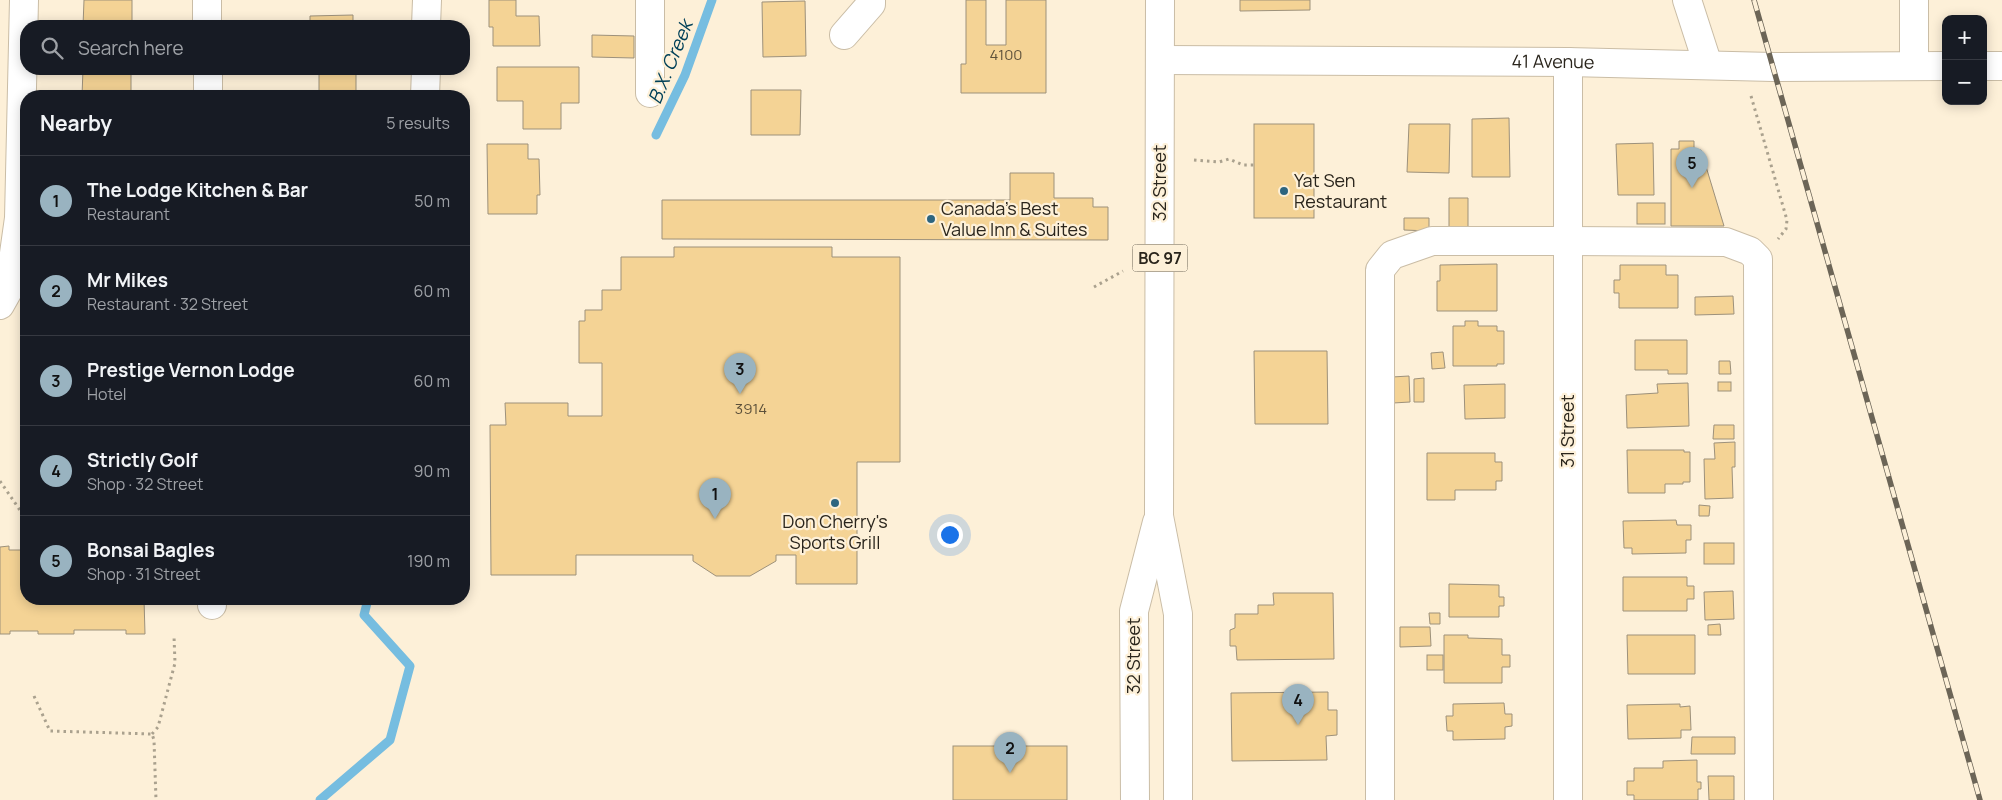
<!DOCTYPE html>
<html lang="en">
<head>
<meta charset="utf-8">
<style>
	body { margin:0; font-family:Manrope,sans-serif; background:#242831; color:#f1f3f6 }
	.controls { position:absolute; right:15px; top:15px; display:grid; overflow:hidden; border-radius:10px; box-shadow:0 2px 12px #0003 }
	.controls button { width:45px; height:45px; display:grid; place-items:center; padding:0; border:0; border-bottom:1px solid #363941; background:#171b24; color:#f1f3f6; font:25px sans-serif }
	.you { position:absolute; left:949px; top:534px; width:18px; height:18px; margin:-12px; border:4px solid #fff; border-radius:50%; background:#1a73e8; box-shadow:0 0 0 8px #1a73e833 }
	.badge { display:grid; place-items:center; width:32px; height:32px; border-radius:50%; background:#99b3c0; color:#111; font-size:16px; font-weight:700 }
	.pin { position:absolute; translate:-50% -41px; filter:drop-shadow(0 1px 2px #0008) }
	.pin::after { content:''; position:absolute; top:26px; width:18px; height:15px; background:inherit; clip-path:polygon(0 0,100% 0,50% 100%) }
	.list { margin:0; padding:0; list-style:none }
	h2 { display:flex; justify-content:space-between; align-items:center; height:65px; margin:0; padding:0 20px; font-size:21px }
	h2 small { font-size:16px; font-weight:400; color:#9ea1a6 }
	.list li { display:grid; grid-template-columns:32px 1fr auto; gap:15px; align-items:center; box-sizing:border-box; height:90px; padding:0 20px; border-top:1px solid #363941 }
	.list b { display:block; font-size:19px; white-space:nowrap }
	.list p { margin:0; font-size:16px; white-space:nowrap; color:#9ea1a6 }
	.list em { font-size:16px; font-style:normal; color:#9ea1a6 }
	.icon { flex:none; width:28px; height:28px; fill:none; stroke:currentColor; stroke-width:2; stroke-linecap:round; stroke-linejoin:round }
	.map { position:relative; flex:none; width:2002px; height:800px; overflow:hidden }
	.search { position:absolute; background:#171b24; box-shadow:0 2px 12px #0003; left:20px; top:20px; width:450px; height:55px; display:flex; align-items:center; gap:12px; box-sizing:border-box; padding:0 18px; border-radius:20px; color:#9ea1a6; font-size:19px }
	.panel { position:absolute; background:#171b24; box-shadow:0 2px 12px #0003; left:20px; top:90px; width:450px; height:515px; border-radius:20px }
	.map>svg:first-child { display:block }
</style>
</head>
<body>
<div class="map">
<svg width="2002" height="800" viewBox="0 0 2002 800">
	<rect width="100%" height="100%" fill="#fdf0d8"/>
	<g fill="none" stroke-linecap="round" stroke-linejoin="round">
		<g stroke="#76bde0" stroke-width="9">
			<path d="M656,135L685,75L712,0"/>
			<path d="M320,800L390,740L410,666L364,615L368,599"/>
		</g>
	</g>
	<g fill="#f4d395" stroke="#9d917b">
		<path d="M84,0H132V26H83Z"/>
		<path d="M489,0H516V16H539L540,46H493V27H489Z"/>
		<path d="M966,0H986V45H1006V0H1046V93H961V64H966Z"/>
		<path d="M1240,0H1310V10L1240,11Z"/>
		<path d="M805,1L806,56L763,57L762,2Z"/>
		<path d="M353,15V26H310V16Z"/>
		<path d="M592,35L634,36V58L592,57Z"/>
		<path d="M497,67H579V103H561V129H523V101H497Z"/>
		<path d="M83,69H131V96H82Z"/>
		<rect x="319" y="69" width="37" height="27"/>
		<path d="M751,90H801L800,135H751Z"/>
		<path d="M1509,118L1510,177H1472V119Z"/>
		<rect x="1254" y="124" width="60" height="94"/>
		<path d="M1409,124H1450L1449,173L1407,172Z"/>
		<path d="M1679,141H1694V150H1701L1724,226H1671V149H1679Z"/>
		<path d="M1653,143L1654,195H1618L1616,144Z"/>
		<path d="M487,144H528V159H539L540,195H537V214H488Z"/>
		<path d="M1010,173H1054V198H1093V207H1108V240L662,239V200H1010Z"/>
		<path d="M1449,198H1468V230L1449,229Z"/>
		<rect x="1637" y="203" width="28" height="21"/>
		<path d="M1404,218H1429V231L1404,230Z"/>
		<path d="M674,247H832V257H900V462H857V584H796V555H776V561L750,576H716L693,561V555H576V575H491L490,425H506L505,403H568V416H602V363H579V321H585V310H602V290H621V257H674Z"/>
		<path d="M1497,264V311H1437V281H1440V265Z"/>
		<path d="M1620,265H1666V275H1678V308H1619V293H1614V280H1620Z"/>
		<path d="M1733,296L1734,314L1695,315V297Z"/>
		<path d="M1465,321H1478V326H1497V331H1504V364H1497V366H1453V326H1465Z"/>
		<path d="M1635,340H1687V374H1668V370H1635Z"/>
		<path d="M1254,351H1327L1328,424H1255Z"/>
		<path d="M1443,352L1445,368L1432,369L1431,353Z"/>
		<path d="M1719,361H1730L1731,374H1719Z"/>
		<path d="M1409,376L1410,402L1393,403L1392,377Z"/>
		<path d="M1424,378V402H1414V379Z"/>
		<rect x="1718" y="382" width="13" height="9"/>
		<path d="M1688,383L1689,426L1627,428L1626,395L1658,393L1657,384Z"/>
		<path d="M1505,384V418L1465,419L1464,385Z"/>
		<path d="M1714,425H1734V439H1713Z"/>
		<path d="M1735,442V467H1732L1733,498L1705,499L1704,459H1715L1714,443Z"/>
		<path d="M1627,450H1684V452H1690V482H1683V484H1665V493H1628Z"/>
		<path d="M1427,453H1495V462H1502V481H1496V490H1455V500H1427Z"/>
		<path d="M1699,505L1710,506L1709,516H1699Z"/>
		<path d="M1676,520L1677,525H1691V540H1686V553L1632,554V548H1624L1623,521Z"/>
		<rect x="1704" y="543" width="30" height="21"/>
		<path d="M9,546V550H26V599H144L145,634H126V630H74V634H38V631H10V634H0V547Z"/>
		<path d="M1623,577H1687V586H1694V599H1687V611H1623Z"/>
		<path d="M1449,584L1499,585V597H1504V606H1499V617H1449Z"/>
		<path d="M1733,591L1734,619L1705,620L1704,592Z"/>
		<path d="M1273,593H1333L1334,659L1237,660L1236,646H1230V630L1235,628V614H1258V605H1274Z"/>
		<path d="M1429,613H1440V624H1430Z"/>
		<path d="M1720,624L1721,635H1708V625Z"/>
		<path d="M1400,627H1430L1431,646L1400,647Z"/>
		<path d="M1444,635H1468V638L1502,639V655H1510V667H1502V683H1444Z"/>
		<path d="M1627,635H1695V674H1628Z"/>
		<rect x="1427" y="655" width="16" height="15"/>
		<path d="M1328,692V710H1337V735L1326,736L1327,760L1232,761L1231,693Z"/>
		<path d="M1504,703L1505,714H1512V726L1505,727V739L1453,740V731H1447L1446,716H1453V704Z"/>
		<path d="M1680,704V707L1690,706L1691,730H1681V738L1628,739L1627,705Z"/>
		<path d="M1692,737H1735V754H1691Z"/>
		<rect x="953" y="746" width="114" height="54"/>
		<path d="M1697,760V782H1701V789H1698V800H1634V795H1627V781H1634V768H1663V761Z"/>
		<path d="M1708,776H1734V800H1709Z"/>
	</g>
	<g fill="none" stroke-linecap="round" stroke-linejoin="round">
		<g stroke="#cabda6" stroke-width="30">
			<g id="minor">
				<path d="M207,0V26"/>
				<path d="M650,0V93"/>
				<path d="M1687,0L1708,65"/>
				<path d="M1914,0V66"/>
				<path d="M426,26L427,0"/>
				<path d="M844,35L871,4V0"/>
				<path id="s1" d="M1161,60L1568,62L1773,67L1946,66"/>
				<path d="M1983,66H2002"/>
				<path d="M208,69V96"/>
				<path d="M425,96L426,69"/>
				<path d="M0,305L9,289L19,218L24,0"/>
				<path d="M212,599V605"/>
				<path d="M1380,800V270L1392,255L1432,241H1568L1726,242L1750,251L1758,259L1759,800"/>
				<path d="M1568,800V62"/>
			</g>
		</g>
		<g stroke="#cabda6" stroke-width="30">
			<g id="highway">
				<path d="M1160,0L1159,516L1178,614V800"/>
				<path d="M1135,800L1134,611L1157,522"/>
			</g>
		</g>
		<g stroke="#aaa18e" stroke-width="3" stroke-dasharray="2.5 4" stroke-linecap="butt">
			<path d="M1751,96L1787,220L1786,229L1778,239"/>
			<path d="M1194,160L1219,162L1229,159L1243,165H1254"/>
			<path d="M1094,287L1123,271"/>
			<path d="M0,481L26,519"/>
			<path d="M34,696L50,731L152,734L154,740L156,800"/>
			<path d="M152,734L158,727L175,663L174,636"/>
		</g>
		<use href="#minor" stroke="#fff" stroke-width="28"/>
		<use href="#highway" stroke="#fff" stroke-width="28"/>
		<g stroke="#6c6557" stroke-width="5.5">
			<path id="rail" d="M1754,0L1980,800"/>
		</g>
		<use href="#rail" stroke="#fdf0d8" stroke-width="4" stroke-dasharray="11" stroke-linecap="butt"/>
	</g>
	<g fill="#2d657f" stroke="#fdf0d8" stroke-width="2">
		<circle cx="1284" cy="191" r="5"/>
		<circle cx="931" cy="219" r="5"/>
		<circle cx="835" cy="503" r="5"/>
	</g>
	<g text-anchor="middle" stroke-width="4.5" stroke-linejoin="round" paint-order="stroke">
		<g font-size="15" fill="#5c503a">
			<text x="1006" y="60">4100</text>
			<text x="751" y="414">3914</text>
		</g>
		<rect fill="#fdf0d8" stroke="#696254" stroke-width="1" x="1132.5" y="244.5" width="55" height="27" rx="4"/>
		<g font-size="16" font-weight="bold" fill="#2a251c">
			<text x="1160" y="264">BC 97</text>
		</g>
		<g font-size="18" fill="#2a251c" stroke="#fdf0d8">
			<text dy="6" stroke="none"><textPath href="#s1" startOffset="392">41 Avenue</textPath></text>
			<text transform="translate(1160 183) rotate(-90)" y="6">32 Street</text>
			<text transform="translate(1568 431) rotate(-90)" y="6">31 Street</text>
			<text transform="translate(1134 656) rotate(-90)" y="6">32 Street</text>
		</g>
		<g font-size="18" fill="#2a251c" stroke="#fdf0d8" text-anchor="start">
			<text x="1294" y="187">Yat Sen<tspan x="1294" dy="21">Restaurant</tspan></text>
			<text x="941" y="215">Canada's Best<tspan x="941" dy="21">Value Inn &amp; Suites</tspan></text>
			<text x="835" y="528" text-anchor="middle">Don Cherry's<tspan x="835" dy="21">Sports Grill</tspan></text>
		</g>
		<g font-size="19" font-style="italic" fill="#004058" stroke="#fdf0d8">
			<text transform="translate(670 62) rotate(-68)" y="7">B.X. Creek</text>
		</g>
	</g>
</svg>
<div class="controls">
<button>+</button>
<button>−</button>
</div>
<div class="you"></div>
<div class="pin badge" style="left:715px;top:519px">1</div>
<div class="pin badge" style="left:1010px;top:773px">2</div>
<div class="pin badge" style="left:740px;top:394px">3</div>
<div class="pin badge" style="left:1298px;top:725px">4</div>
<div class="pin badge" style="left:1692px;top:188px">5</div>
<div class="search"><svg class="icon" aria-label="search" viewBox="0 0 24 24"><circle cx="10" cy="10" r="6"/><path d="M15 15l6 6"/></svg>Search here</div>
<section class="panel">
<h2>Nearby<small>5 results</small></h2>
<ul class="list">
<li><span class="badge">1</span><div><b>The Lodge Kitchen &amp; Bar</b><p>Restaurant</p></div><em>50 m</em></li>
<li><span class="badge">2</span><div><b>Mr Mikes</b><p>Restaurant · 32 Street</p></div><em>60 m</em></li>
<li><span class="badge">3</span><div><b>Prestige Vernon Lodge</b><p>Hotel</p></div><em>60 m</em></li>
<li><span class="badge">4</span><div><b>Strictly Golf</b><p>Shop · 32 Street</p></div><em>90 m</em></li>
<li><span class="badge">5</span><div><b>Bonsai Bagles</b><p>Shop · 31 Street</p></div><em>190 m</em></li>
</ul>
</section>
</div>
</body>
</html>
